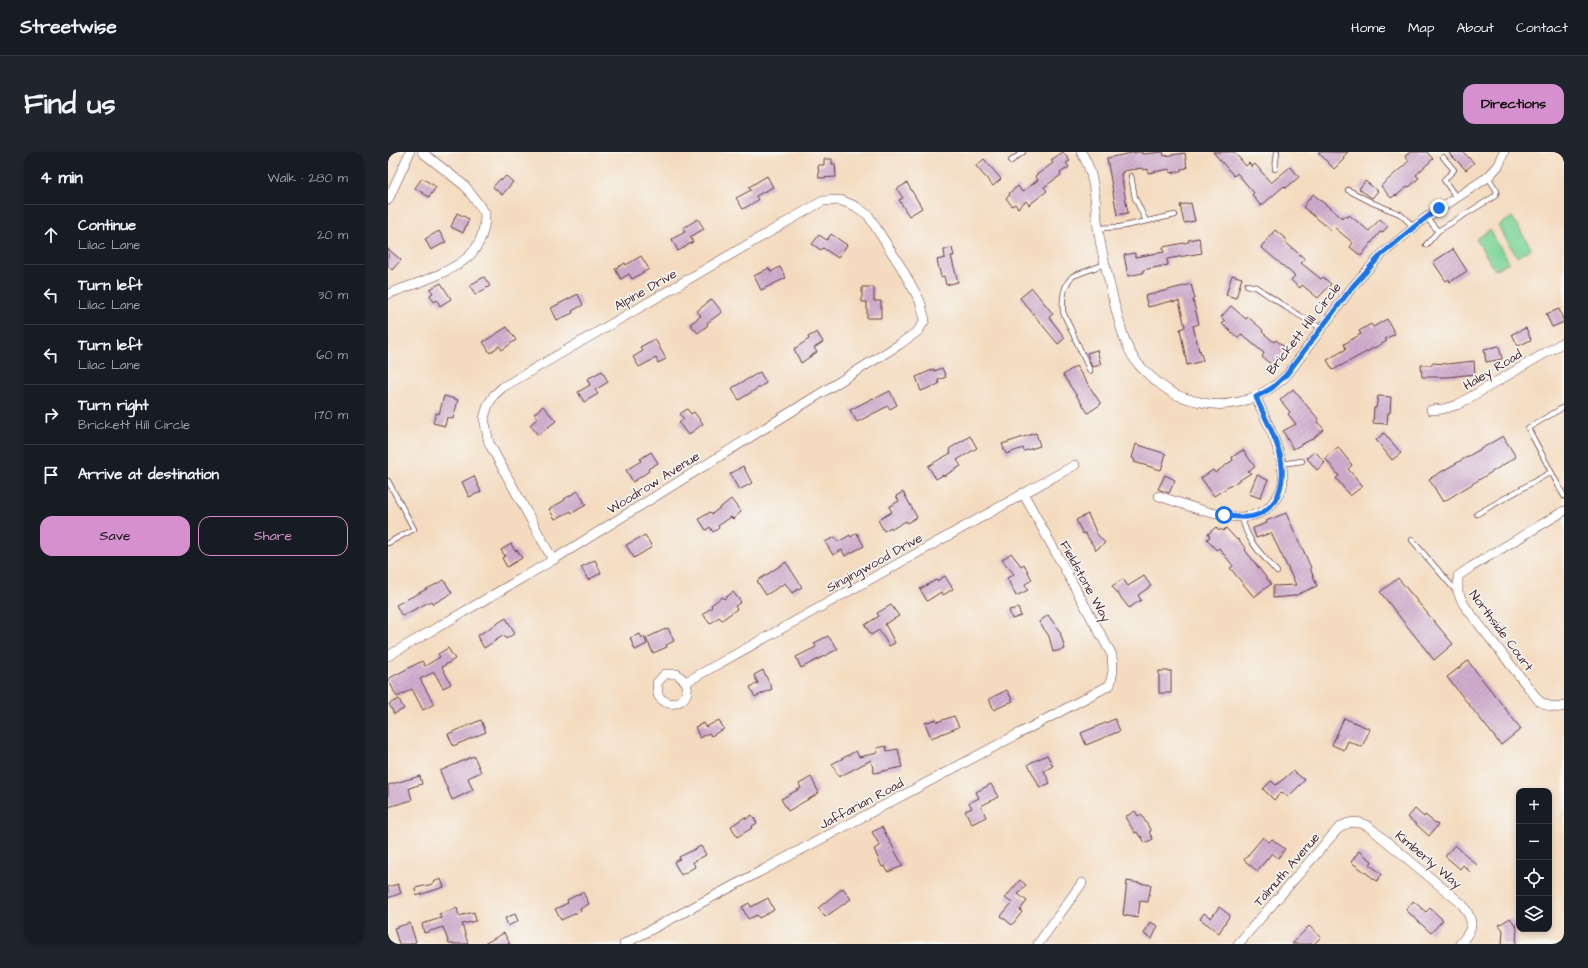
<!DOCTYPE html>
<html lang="en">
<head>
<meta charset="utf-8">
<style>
	body { margin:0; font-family:"Architects Daughter",sans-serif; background:#20242c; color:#f1f3f6 }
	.controls { position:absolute; right:12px; bottom:12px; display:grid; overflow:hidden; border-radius:8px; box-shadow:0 2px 6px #0003 }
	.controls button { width:36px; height:36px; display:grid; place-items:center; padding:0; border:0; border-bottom:1px solid #363941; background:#171b24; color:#f1f3f6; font:20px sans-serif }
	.stop { position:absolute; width:12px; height:12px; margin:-9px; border:3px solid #1a73e8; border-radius:50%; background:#fff }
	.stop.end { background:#1a73e8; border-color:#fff; box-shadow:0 1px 4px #0008 }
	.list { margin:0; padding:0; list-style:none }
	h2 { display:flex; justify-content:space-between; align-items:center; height:52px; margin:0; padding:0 16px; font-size:17px }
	h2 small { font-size:13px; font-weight:400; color:#9ea1a6 }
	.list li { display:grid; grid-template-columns:26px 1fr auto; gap:12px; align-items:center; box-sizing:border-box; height:60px; padding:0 16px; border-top:1px solid #363941 }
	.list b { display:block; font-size:15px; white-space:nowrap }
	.list p { margin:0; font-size:13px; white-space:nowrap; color:#9ea1a6 }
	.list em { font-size:13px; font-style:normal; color:#9ea1a6 }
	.actions { display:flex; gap:8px; padding:12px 16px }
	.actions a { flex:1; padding:9px 0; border:1px solid #d690ce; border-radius:12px; text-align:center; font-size:14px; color:#d690ce }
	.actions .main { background:#d690ce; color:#111 }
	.icon { flex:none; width:22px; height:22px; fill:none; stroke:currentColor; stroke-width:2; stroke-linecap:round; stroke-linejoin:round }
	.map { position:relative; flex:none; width:1176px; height:792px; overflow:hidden; border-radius:12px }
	header { display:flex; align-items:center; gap:24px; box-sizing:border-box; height:56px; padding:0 20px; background:#171b24; border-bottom:1px solid #363941 }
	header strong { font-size:19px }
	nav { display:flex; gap:22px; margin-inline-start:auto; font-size:14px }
	.intro { display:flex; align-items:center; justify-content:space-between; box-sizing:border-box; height:96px; padding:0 24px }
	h1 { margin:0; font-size:28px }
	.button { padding:10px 18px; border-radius:12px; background:#d690ce; color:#111; font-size:14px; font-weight:700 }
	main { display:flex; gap:24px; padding:0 24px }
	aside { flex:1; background:#171b24; border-radius:12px; box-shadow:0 2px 6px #0003 }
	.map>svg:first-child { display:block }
</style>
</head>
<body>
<header>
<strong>Streetwise</strong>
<nav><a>Home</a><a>Map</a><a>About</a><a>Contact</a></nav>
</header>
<div class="intro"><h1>Find us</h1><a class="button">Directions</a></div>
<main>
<aside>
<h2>4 min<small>Walk · 280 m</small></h2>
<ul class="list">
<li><svg class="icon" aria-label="ahead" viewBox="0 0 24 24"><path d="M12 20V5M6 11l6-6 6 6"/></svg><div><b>Continue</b><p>Lilac Lane</p></div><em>20 m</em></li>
<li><svg class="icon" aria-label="left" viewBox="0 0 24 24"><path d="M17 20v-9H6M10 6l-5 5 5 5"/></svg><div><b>Turn left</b><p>Lilac Lane</p></div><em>30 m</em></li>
<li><svg class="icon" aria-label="left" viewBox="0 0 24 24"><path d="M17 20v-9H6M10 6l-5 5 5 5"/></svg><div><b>Turn left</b><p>Lilac Lane</p></div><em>60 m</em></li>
<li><svg class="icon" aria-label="right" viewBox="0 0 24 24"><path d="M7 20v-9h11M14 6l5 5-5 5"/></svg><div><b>Turn right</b><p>Brickett Hill Circle</p></div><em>170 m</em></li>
<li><svg class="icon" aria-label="arrive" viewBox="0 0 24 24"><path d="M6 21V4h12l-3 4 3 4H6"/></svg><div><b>Arrive at destination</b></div></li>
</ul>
<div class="actions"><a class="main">Save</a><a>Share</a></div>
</aside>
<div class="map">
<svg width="1176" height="792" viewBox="0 0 1176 792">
	<defs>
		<pattern id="building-hatch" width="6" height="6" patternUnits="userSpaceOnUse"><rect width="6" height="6" fill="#d0adce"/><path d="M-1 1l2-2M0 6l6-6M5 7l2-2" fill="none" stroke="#b494b1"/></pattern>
	</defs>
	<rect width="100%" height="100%" fill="#f6f6f2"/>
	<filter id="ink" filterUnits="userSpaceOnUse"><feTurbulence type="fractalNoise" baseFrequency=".025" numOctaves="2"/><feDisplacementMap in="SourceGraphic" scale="8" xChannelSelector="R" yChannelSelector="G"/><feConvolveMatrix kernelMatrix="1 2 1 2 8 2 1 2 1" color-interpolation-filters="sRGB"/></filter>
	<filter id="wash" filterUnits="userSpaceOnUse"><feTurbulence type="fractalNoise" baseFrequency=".012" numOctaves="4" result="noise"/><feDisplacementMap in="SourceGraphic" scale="16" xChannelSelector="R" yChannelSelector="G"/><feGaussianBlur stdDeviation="0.9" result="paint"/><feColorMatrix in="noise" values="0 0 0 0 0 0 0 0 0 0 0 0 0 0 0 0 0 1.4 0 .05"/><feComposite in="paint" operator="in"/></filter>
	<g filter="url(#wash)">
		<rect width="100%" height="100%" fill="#f4dbbf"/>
		<g fill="#7dd498" stroke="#647a62">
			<path d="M1124,65L1143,96L1129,105L1110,74Z"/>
			<path d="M1102,78L1121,110L1107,118L1088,87Z"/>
		</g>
		<g id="blocks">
			<g fill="url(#building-hatch)">
				<path d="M675,0L682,9L678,11L681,15L672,21L673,23L656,35L659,39L641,53L638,49L630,56L627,52L624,54L618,46L622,43L621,41L630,34L634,40L650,28L647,24L665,11L663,8Z"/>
				<path d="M749,0H754V2L775,0L776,4L797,1L799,16L793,17V19L782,21V17L760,21V17L755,18L754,16L735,19V21H733L740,61L729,63L719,6Z"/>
				<path d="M825,0H846L858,14L861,11L864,15L867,12L883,31L902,15L911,25L898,36L896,34L873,54L864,43L866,41L849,21L846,24Z"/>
				<path d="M930,0H960L955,5L956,7L946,17Z"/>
				<path d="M1022,0H1039L1045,7L1028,23L1031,26L1021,35L1020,34L1008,44L1007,43L1003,46L993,34L1021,9L1017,4Z"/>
				<path d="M1060,0H1075L1086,11L1078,18Z"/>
				<path d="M436,7H444V12H447L448,25L431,26L430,13H436Z"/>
				<path d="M596,7L613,27L605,34L588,14Z"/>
				<path d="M118,24L125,30L114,43L105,35L112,27L114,28Z"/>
				<path d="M379,24L385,35L368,44L370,48L355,57L348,46L363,38L361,35Z"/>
				<path d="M34,26L48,35L41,45L27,36Z"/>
				<path d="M977,29L990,39L984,46L971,37Z"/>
				<path d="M519,31L534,56L521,64L511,48L515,46L509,37Z"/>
				<path d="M925,42L954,66L956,63L959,66L961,63L981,79L992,67L1000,74L994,81L992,80L973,104L962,95L965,91L946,75L943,78L915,55Z"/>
				<path d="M803,51L807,69L796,71L792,53Z"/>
				<path d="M69,61L81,67L75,81L63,75Z"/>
				<path d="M310,67L316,77L302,85L305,90L290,99L284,87L297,80L295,76Z"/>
				<path d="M887,78L899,88L897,90L917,107L913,111L933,127L935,125L943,132L930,146L914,133L912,136L903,128L907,124L873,95Z"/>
				<path d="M51,79L58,90L43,98L37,87Z"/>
				<path d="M443,82L459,93L450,106L435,96L433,98L424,92L431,83L439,88Z"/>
				<path d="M811,86L814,101L779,107L780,113L755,118V121L740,124L736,103L747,101V105L776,100L775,95L801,90L800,88Z"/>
				<path d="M564,96L566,104H563L570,130L558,133L556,124L553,125L549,108L557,106L556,98Z"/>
				<path d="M0,97L13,108L4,118L0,114Z"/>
				<path d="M1065,97L1079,119L1062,130L1061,127L1058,129L1045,110Z"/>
				<path d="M253,104L261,117L244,127L241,122L233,127L227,117L237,111L238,113Z"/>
				<path d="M392,115L398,126L373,138L366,124L381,116L383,120Z"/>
				<path d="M844,123L854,126L848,146L838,143Z"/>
				<path d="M96,125L102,134L87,143L82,133Z"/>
				<path d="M53,131L63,147L52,154L49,148L46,150L42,143L45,141L42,137Z"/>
				<path d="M803,132L807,147L805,148L811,172L805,174L811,199L812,198L815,209L799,213L792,177L797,175L791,149L785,150L784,149L760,155L757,144Z"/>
				<path d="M474,135H486V149H493V166H479V150H474Z"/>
				<path d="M644,136L665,162L661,165L677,186L670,192L632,146Z"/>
				<path d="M190,142L195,153L184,159L185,161L169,168L163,156Z"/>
				<path d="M324,147L334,160L319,171L320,173L310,181L302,172L313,164L309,159Z"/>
				<path d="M843,154L858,167L860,165L875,178L874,180L886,190L888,188L899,197L885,214L874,205L876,201L853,182L850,186L834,172L837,169L833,165Z"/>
				<path d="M1171,157L1176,170L1164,175L1158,162Z"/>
				<path d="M999,167L1007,182L997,187L999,189L945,218L939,208L958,197L956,192L973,182L971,179L983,172L985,175Z"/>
				<path d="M119,175L128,188L114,198L111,194L102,201L95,190Z"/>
				<path d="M1138,176L1143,188L1130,194L1124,182Z"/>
				<path d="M429,180L435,190L426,196L429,200L413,211L406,197L421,187L420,185Z"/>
				<path d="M267,187L278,207L270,211L268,206L251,215L245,205L255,199L252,195Z"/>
				<path d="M1111,194L1114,207L1098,210L1096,197Z"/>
				<path d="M709,198L713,213L704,215L699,201Z"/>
				<path d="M1086,209L1087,222L1059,225H1034L1033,213H1044V211L1059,212Z"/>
				<path d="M688,214L713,252L700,261L675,223Z"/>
				<path d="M554,216L558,225L550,228L551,232L533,239L528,225L546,217V219Z"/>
				<path d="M214,219L220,230L207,238L210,242L196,250L190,240L202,233L199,227Z"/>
				<path d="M372,220L378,231L351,248L344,236Z"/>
				<path d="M905,237L931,268L929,270L936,277L926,286L905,297L895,279L908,272L900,262L902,260L892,248Z"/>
				<path d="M502,239L509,253L502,257L500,254L469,270L462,258L485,246L486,247Z"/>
				<path d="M56,244L70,248L65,267L59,265L57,274L45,271L48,261L51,262Z"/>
				<path d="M990,244L1003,245L1002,261H1000L999,272L985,271L986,256H988Z"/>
				<path d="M155,254L168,269L150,283L142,273L150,266L146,262Z"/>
				<path d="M299,257L303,262L306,260L315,272L300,283L291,271L296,267L292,262Z"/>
				<path d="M648,281L652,294L636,299L635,296L618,302L614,292Z"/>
				<path d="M996,281L1013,301L1004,308L988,288Z"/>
				<path d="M582,284L589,296L569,308L573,314L556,324L555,323L548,327L540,314L563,301L561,297Z"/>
				<path d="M1115,284L1128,305L1055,350L1041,327Z"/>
				<path d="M748,292L778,302L773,318L746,310L747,308L744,306Z"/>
				<path d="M950,295L964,313L960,317L975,334L962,344L948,326L951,324L937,306Z"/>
				<path d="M855,298L867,315L860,319L863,321L826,344L813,326L825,318L827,321L845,308L844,305Z"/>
				<path d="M927,299L937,311L929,318L919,306Z"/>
				<path d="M263,300L270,311L260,317L261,319L245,330L238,318L253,309L252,307Z"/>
				<path d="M355,314L364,331L351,338L342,322Z"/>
				<path d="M777,323L787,328L781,341L770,337Z"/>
				<path d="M869,323L880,328L872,346L861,342Z"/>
				<path d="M86,324L93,340L81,345L74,330Z"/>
				<path d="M190,339L198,353L184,361L183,359L167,367L161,357L177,348L176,347Z"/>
				<path d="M515,340L529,365L519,371L518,369L504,377L503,375L496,379L490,368L504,360L501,355L511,349L508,344Z"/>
				<path d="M343,347L353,360L345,367L343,365L330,374L331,376L325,380L322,375L318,378L311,367L322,360L324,362Z"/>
				<path d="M898,361L913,395H914L923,416H922L929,434L906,444L885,446V434L908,433L883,381L868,386L865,376L879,371L878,369Z"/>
				<path d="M700,362L709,382L717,391L708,398L697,381L695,382L688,368Z"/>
				<path d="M828,375L831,379L833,377L835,379L838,376L849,388L850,387L858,397L857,398L883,432L866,445L842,416L845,414L831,396L828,398L819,387L822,385L820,382Z"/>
				<path d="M469,381L476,394L457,404L454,398L445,403L437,390L447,385L450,390L462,383L463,385Z"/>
				<path d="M257,383L264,395L246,406L238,393Z"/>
				<path d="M123,392L127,399L129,398L134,406L119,415L114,406L117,404L113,398Z"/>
				<path d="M623,401L633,414L636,412L644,428L637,432L640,438L628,444L619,426L626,422L614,408Z"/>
				<path d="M207,408L213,421L200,428L193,415Z"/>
				<path d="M398,410L414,435L404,441L397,431L378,443L369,429Z"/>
				<path d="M557,424L565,437L555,443L553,440L539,449L532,437L548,428L549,429Z"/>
				<path d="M756,424L763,434L750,443L753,448L741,456L724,434L735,427L740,434Z"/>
				<path d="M1010,426L1065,492L1046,508L992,440Z"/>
				<path d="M56,428L64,441L45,452L43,449L14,464L8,453Z"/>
				<path d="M345,440L353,450L347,454L349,457L334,468L331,465L322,472L315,462L324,455L323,453L334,445L336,447Z"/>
				<path d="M503,453L511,464L497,472L507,491L501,494L491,478L483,483L477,473L491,464L489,461Z"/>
				<path d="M630,456L633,464L624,467L621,458Z"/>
				<path d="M660,463L672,480L677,497L665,500L661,484L651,470Z"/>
				<path d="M118,466L127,481L118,487L116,483L96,496L89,484Z"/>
				<path d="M280,476L286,489L278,493L279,495L265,501L258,486Z"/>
				<path d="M252,482L254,486L256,485L259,492L247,498L242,486Z"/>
				<path d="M440,484L450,497L413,516L408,505L428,495L426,491Z"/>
				<path d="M60,496L67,507L54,515L63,532L55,536L46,520L32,527L46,552L35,558L24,537L9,545L0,527L34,509L37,514L52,505L50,502Z"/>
				<path d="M1080,509L1133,577L1113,593L1059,525Z"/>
				<path d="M375,518L384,537L367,545L362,535L370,531L366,523Z"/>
				<rect x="771" y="519" width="12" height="22"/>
				<path d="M619,538L625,549L606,558L601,547Z"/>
				<path d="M11,547L16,557L6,562L1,552Z"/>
				<path d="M566,564L571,575L543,586L537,571L548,567L549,570Z"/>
				<path d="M956,566L982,577L974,595L960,589L956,598L944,593Z"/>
				<path d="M727,567L732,579L698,593L693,581Z"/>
				<path d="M93,568L98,580L65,594L60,582Z"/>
				<path d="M331,568L336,577L323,584L321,581L312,586L307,575L316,571L318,575Z"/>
				<path d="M498,594L499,599L510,597L514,615L486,621L483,608L451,625L444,612L468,599L471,605L490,601L489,596Z"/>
				<path d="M659,603L665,614L656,619L662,631L652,636L640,612Z"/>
				<path d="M86,604L93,620L80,626L85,638L64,648L52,619Z"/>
				<path d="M905,619L917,628L900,645L894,640L886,648L875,637L883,629L888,633Z"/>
				<path d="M32,624L34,632L21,636L24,648L0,655V633Z"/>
				<path d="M423,625L431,641L400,659L393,647L413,636L411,632Z"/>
				<path d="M603,632L610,645L593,654L598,665L584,672L577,659L584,656L581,651L591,646L588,640Z"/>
				<path d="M1027,657L1036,665L1037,663L1050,673L1041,684L1020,665Z"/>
				<path d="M747,659L750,664L753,662L763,679L761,680L765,687L757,691L753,684L752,685L749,680L747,681L737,665Z"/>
				<path d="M364,663L369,671L363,675L364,676L349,685L343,674L357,665L358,667Z"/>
				<path d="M494,675L515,714L500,720L497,714L494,715L486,697L492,694L484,680Z"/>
				<path d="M875,685L881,690L884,687L897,697L890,706L884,701L869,719L856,708Z"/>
				<path d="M1067,693L1089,713L1082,720L1075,713L1072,717L1057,704Z"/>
				<path d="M313,694L318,703L305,710L307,715L293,723L286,710L292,707L291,705Z"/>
				<path d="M971,699L984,709L982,713L994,722L989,729L963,710Z"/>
				<path d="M53,727L56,735L28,744L27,736L45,732V730Z"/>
				<path d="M632,728L638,733L630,742L639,749L632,758L634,760L624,773L613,764L624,751L617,746Z"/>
				<path d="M739,729L763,733L760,750L752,749L750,766L735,763Z"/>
				<path d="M10,732L13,741L0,746V735Z"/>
				<path d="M455,736L463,747L437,765L430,756Z"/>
				<path d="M195,740L201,752L192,757L193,759L173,768L167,757L180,751L179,748Z"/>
				<path d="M380,746L386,758L371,766L369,763L360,767L354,755L361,751L363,755Z"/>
				<path d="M1025,749L1038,760L1042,756L1055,768L1043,781L1018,758Z"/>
				<path d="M831,755L842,763L831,781L812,767L816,761L823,766Z"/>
				<path d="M69,756L71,764L86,760L88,769L74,772L80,792H61L55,775L36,781L34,772L53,766L51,762Z"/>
				<path d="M127,762L130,769L120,774L117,766Z"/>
				<path d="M1122,766L1129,775L1128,792H1114L1115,778L1111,773Z"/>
				<path d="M762,770L770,774L764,787L756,782Z"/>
				<path d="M22,771L28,790L21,792H11L6,776Z"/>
				<path d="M921,774L933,785L926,792H904Z"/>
				<path d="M116,781L122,792H96Z"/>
			</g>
		</g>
	</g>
	<g filter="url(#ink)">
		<use href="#blocks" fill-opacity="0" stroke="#643b41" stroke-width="1"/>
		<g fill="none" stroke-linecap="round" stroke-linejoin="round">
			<g stroke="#643b41" stroke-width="6">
				<g id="lane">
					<path d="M1055,5L1066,18L1056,28L1068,45"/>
					<path d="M623,9L635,0"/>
					<path d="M887,17L889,0"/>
					<path d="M743,24L747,46L758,69"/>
					<path d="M960,38L985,51L1012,62L1026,75"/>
					<path d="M1038,65L1050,79L1107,44L1109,39L1100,25"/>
					<path d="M710,76L732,75L787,63"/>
					<path d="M1038,93L1050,79"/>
					<path d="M859,133L868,135L899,156L933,176"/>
					<path d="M702,219L675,160C674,148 675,133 685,124L717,112"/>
					<path d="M1176,255L1140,276L1176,344"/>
					<path d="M893,312L914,309"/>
					<path d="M0,329L26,377L0,391"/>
					<path d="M1089,362L1163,320"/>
					<path d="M854,365C859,390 873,401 889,420"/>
					<path d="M1024,388L1068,439"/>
				</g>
			</g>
			<g stroke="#643b41" stroke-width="10">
				<g id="street">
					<path d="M693,0C708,23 707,51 710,77C714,103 721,129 727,154C732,172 736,192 747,208C755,219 777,238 789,243C796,246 804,248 812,250C844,258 876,245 899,223L965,134L993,103L1036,67L1100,25L1111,13L1116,0"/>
					<path d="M0,48L22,0"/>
					<path d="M0,142C23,133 64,121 82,103C93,92 97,76 97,61L77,34L34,0"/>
					<path d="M1043,258L1055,257L1069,253L1176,190"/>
					<path d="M771,344C796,352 827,365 853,365C864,365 876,361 883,353C888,347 892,342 894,335C900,308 878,269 868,245"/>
					<path d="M1176,359L1083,415L1070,424V440L1076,453L1151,549C1159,553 1167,558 1176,554"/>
					<path d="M0,504L165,408L512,192L530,179L537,168L532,149L513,115L480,63L467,54L452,48L435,49L426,54L115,235L106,243L100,253L96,266L101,291L165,408"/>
					<path d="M298,530C305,549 281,560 270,543L269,531L277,522H289L298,530L687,313"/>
					<path d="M236,792L722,533L725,519L724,503L635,341"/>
					<path d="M650,792L694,731"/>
					<path d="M850,792L949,678C958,669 969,668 980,674L1074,752C1087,770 1086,776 1072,792"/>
				</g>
			</g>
			<use href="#lane" stroke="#fff" stroke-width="4.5"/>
			<use href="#street" stroke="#fff" stroke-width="9"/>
		</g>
	</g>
	<g fill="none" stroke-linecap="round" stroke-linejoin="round" filter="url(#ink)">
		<path stroke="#1a73e8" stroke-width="5" d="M836,363C846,365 859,367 869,363C895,353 898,322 891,299C886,281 875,262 868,245L884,236L898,223L965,134L993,103L1026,75L1051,56"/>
	</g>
	<g text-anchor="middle" stroke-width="3.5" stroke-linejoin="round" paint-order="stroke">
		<g font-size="13" fill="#4a1f2b" stroke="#f6f6f2">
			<text transform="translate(257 137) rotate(-30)" y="5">Alpine Drive</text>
			<text transform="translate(915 176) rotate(-52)" y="5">Brickett Hill Circle</text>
			<text transform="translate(1104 217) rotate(-31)" y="5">Haley Road</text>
			<text transform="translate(265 330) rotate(-32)" y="5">Woodrow Avenue</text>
			<text transform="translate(486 410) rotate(-29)" y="5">Singingwood Drive</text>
			<text transform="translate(698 429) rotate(61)" y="5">Fieldstone Way</text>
			<text transform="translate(1114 478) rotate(53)" y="5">Northside Court</text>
			<text transform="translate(473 651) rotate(-28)" y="5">Jaffarian Road</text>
			<text transform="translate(1041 707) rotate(40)" y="5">Kimberly Way</text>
			<text transform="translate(898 717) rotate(-49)" y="5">Talmuth Avenue</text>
		</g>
	</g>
</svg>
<div class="controls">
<button>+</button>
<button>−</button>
<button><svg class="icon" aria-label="locate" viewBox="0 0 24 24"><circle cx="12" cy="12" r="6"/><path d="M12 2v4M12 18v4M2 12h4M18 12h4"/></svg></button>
<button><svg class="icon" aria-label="layers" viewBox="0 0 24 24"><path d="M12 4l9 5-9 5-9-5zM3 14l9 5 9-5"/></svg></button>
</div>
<div class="stop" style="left:836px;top:363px"></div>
<div class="stop end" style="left:1051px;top:56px"></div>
</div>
</main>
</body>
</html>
